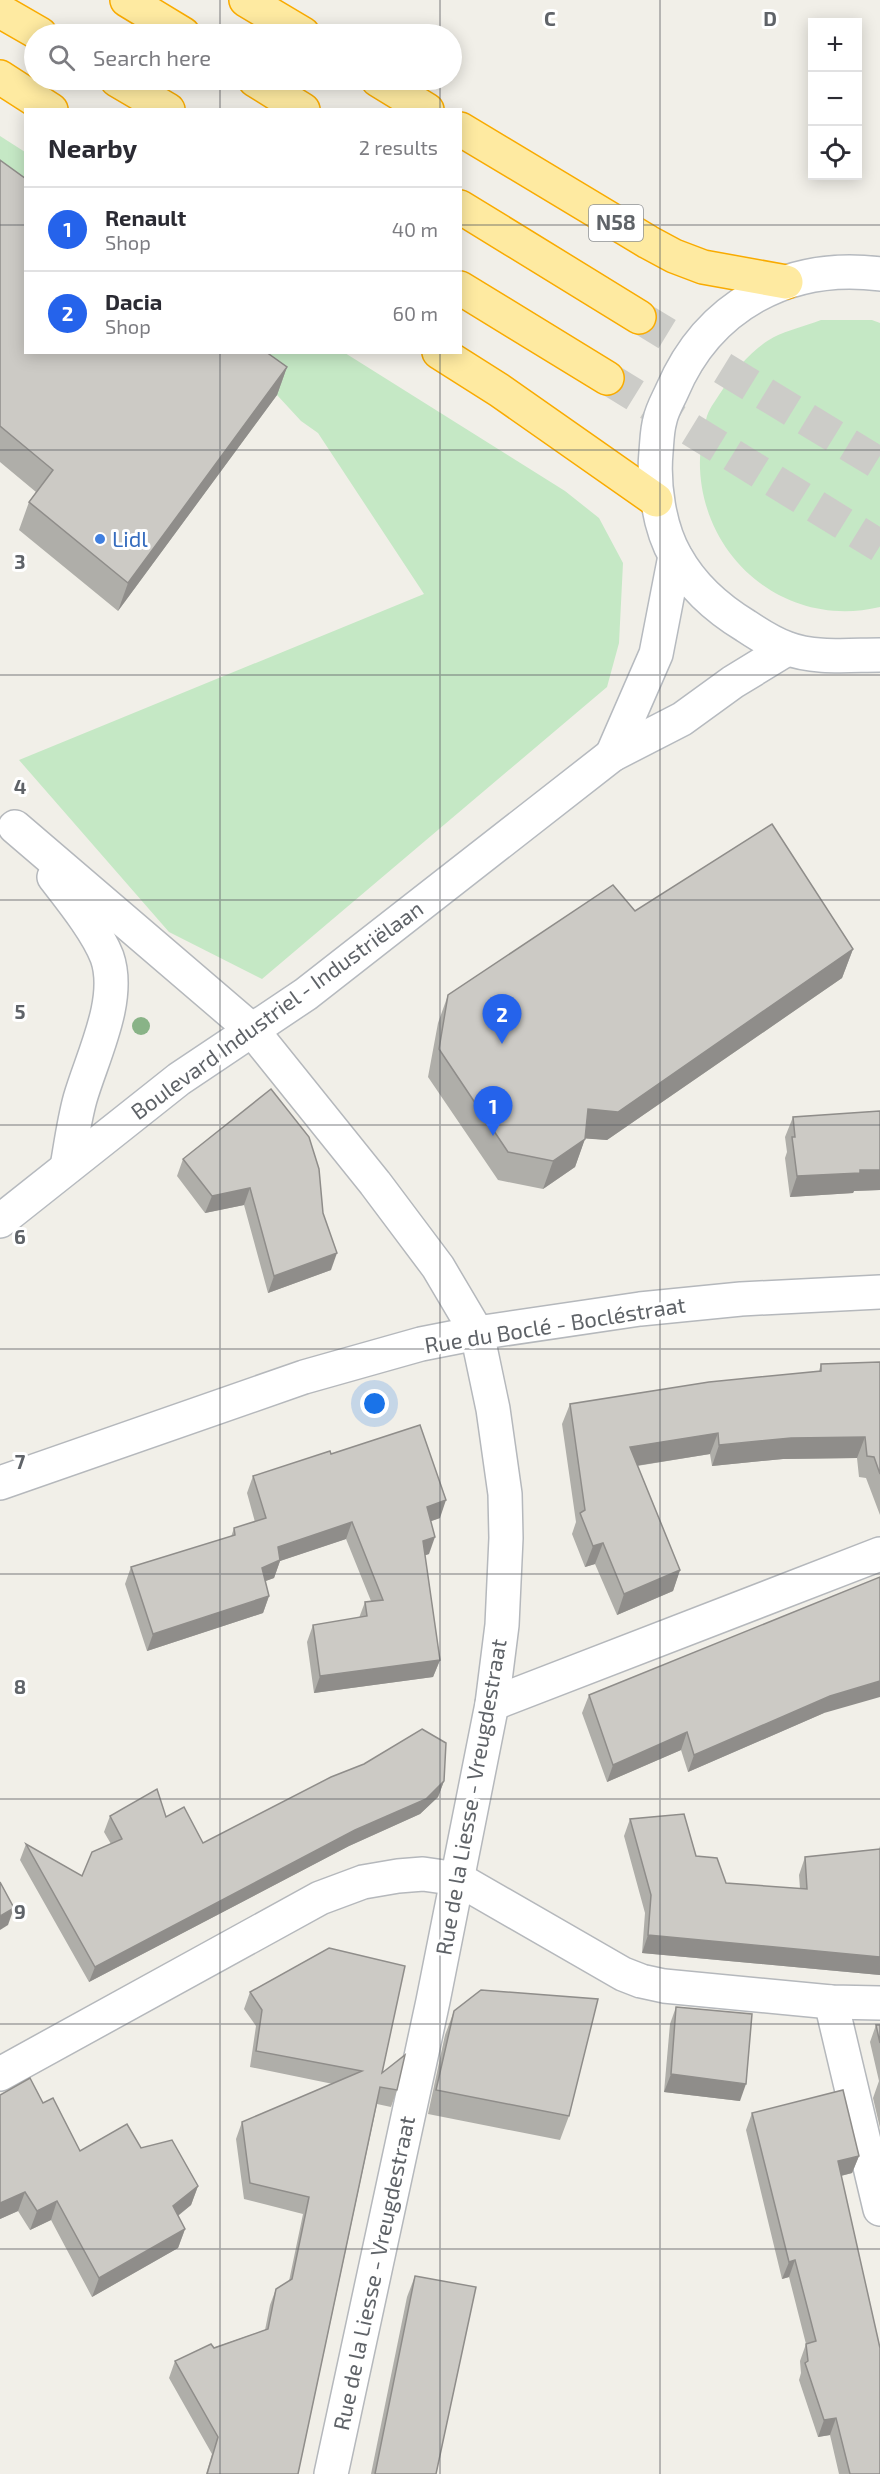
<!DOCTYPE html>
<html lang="en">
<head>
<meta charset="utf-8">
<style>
	body { margin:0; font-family:"Exo 2",sans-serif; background:#f7f7f7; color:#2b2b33 }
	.controls { position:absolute; right:18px; top:18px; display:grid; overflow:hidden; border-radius:0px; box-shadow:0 3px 15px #0003 }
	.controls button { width:54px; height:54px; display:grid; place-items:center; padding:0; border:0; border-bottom:2px solid #e1e1e2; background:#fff; color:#2b2b33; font:30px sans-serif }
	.you { position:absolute; left:375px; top:1404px; width:21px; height:21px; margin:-15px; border:4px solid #fff; border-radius:50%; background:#1a73e8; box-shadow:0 0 0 9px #1a73e833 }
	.badge { display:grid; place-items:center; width:39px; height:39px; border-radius:50%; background:#2563eb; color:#fff; font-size:20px; font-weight:700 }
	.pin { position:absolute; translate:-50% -50px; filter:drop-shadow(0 2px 3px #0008) }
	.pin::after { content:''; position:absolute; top:32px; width:21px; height:18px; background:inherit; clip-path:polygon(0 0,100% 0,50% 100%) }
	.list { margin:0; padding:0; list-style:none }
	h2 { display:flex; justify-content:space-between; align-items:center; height:78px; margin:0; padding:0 24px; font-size:26px }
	h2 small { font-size:20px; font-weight:400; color:#7c7c81 }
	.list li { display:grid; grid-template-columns:39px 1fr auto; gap:18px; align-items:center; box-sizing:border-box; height:84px; padding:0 24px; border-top:2px solid #e1e1e2 }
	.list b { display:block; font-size:22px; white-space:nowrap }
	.list p { margin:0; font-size:20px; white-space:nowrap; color:#7c7c81 }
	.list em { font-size:20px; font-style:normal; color:#7c7c81 }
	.icon { flex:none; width:33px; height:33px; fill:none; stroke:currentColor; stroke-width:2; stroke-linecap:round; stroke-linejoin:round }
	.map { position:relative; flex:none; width:880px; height:2474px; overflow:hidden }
	.search { position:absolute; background:#fff; box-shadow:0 3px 15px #0003; left:24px; top:24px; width:438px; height:66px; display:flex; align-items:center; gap:15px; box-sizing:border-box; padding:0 21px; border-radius:33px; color:#7c7c81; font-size:22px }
	.panel { position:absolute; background:#fff; box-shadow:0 3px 15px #0003; left:24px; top:108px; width:438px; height:246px; border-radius:0px }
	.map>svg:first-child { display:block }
</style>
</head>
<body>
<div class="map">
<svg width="880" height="2474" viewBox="0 0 880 2474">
	<rect width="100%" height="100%" fill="#f1efe8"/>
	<g fill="#c5e8c5">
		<path d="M0,136L25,152V209L0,190Z"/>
		<path d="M821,320H872L880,323V607C766,634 673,526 707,416C710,407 718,397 723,389C733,371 755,347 774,337C788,330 805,326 821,320Z"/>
		<path d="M219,353H345L565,491L599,518L623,563L619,643L607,687L262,979L169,932L19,760L424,594L318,433L301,421L277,395Z"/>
	</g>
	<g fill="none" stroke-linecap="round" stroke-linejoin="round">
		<g stroke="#ccccc8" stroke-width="33" stroke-dasharray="33 16" stroke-linecap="butt">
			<path d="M639,317L880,464"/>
			<path d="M607,378L880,546"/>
		</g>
		<g stroke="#b5b8bc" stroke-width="36">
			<g id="minor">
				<path d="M15,827L252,1030L375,1183L438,1267L477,1333L493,1409L505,1494L506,1538L502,1625L492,1704L433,2001L331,2474"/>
				<path d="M54,877C71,899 97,931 107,957C122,1000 92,1057 80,1099C74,1121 71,1144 67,1167"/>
				<path d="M0,1483L304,1377L421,1344L477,1333L640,1309L741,1299L880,1292"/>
				<path d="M492,1704L880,1554"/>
				<path d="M831,2002L880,2209"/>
				<path d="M0,2074L320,1898L363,1882L398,1876L423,1874L458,1879L623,1974L641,1981L664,1986L831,2002L880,2003"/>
			</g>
		</g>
		<g stroke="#b6babf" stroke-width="36">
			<g id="secondary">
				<path d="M880,274C788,262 708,306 672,391C668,400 662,410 660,420C657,430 657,441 656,452C653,484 659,528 676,557C692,586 718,609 746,626C758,634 772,643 786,648C814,659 850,655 880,655"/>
				<path d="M612,755L656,654L675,556"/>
				<path d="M0,1221L179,1079L306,994L612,755L682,719L733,682L787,649"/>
			</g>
		</g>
		<g stroke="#f9ab00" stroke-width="36">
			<g id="trunk">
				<path d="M127,0L183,34"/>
				<path d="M246,0L303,34"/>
				<path d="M0,11L40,34"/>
				<path d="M0,77L51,110"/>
				<path d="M117,80L168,110"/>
				<path d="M255,80L303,110"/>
				<path d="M378,80L427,110"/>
				<path d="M460,129L648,242L674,256L703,267L786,282"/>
				<path d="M460,207L639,317"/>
				<path d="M460,288L607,378"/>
				<path d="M439,352L499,390L656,500"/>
			</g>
		</g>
		<use href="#minor" stroke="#fff" stroke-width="33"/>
		<use href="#secondary" stroke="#fff" stroke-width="33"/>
		<use href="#trunk" stroke="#feeaa1" stroke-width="33"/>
	</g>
	<circle fill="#89b387" cx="141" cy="1026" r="9"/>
	<g fill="#afaea9">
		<path d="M0,160L287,367L277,395L118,611L19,530L29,502L36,492L0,462Z"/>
		<path d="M635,911L853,949L842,978L607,1140L585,1138L575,1167L543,1189L498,1180L428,1077L438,1023L448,995Z"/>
		<path d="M880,1111V1190L854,1191L853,1193L790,1197L785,1158L787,1152L785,1137L793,1117Z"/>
		<path d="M183,1159L323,1213L331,1270L268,1293L244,1205L205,1213L177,1176Z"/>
		<path d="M880,1362V1515L866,1478L859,1477L857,1458L783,1459L712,1466L710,1454L637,1466L680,1570L673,1591L617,1615L595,1564L585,1567L572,1534L576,1522L562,1424L570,1404L819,1371L821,1364Z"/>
		<path d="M331,1454L440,1518L431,1521L429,1554L425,1555L440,1660L433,1677L314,1693L307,1642L313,1625L359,1618L365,1602L371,1601L346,1539L280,1561L274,1578L265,1581L269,1596L263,1613L147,1651L125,1584L131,1567L231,1537L234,1528L255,1522L247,1493L253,1476Z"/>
		<path d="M589,1695L824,1713L688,1772L681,1750L607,1782L582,1713Z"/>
		<path d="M444,1781L438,1797L420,1814L349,1846L89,1982L20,1860L26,1844L82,1876L111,1844L104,1832L110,1816L166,1817L203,1843Z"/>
		<path d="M630,1819L696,1856L726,1883L800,1889L799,1875L805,1857L879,1849L880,1846V1975L642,1953L645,1913L624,1836Z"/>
		<path d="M250,1992L382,2073L397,2090L391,2107L377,2104L298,2474H206L212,2454L169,2378L175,2361L265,2330L270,2305L276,2289L289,2281L303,2214L244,2199L236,2139L242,2122L333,2084L250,2067L256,2026L244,2009Z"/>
		<path d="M676,2007L740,2101L664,2092L670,2024Z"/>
		<path d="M454,2011L569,2116L560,2140L428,2114L445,2035Z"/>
		<path d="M876,2025H880V2128L873,2098L879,2081L870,2042Z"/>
		<path d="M0,2095L43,2103L80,2151L198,2186L191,2205L178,2216L185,2229L178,2248L92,2297L51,2220L30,2230L18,2211L0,2219Z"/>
		<path d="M752,2113L859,2156L852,2173L841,2176L880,2474H839L830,2435L818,2437L799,2380L801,2373L800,2361L806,2344L789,2277L782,2279L746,2130Z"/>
		<path d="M415,2276L436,2474H371L407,2297Z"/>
	</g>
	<g fill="#8f8d8a">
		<path d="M287,367L277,395L118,611L128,583Z"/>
		<path d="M853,949L842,978L607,1140L578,1138L588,1109Z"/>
		<path d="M585,1139L575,1167L543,1189L553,1161Z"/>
		<path d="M860,1170H880V1190L854,1191L853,1193L790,1197L797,1176Z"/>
		<path d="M250,1188L244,1205L205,1213L212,1196Z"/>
		<path d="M337,1253L331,1270L268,1293L274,1276Z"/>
		<path d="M718,1433L710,1454L622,1468L630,1447Z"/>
		<path d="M865,1437L857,1458L783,1459L712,1466L719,1445L791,1438Z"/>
		<path d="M446,1500L440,1518L420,1525L427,1507Z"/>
		<path d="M352,1522L346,1539L280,1561L274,1578L255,1585L262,1568L278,1547Z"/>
		<path d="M435,1537L429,1554L417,1558L423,1541Z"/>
		<path d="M603,1543L595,1564L585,1567L593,1546Z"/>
		<path d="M680,1570L673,1591L617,1615L624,1594Z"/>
		<path d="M269,1596L263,1613L147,1651L153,1634Z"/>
		<path d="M440,1660L433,1677L314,1693L320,1676Z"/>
		<path d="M880,1681V1697L824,1713L688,1772L694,1755L830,1696Z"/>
		<path d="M687,1732L681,1750L607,1782L613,1765Z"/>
		<path d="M444,1781L438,1797L420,1814L349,1846L89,1982L95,1967Z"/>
		<path d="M14,1908L8,1925L0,1930V1916Z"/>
		<path d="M648,1935L880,1957V1975L642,1953Z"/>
		<path d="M671,2074L746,2084L740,2101L664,2092Z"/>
		<path d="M859,2156L852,2173L832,2178L838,2161Z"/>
		<path d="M198,2186L191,2205L166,2225L173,2206Z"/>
		<path d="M25,2192L18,2211L0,2219V2203Z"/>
		<path d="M57,2201L51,2220L30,2230L37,2211Z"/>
		<path d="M185,2229L178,2248L92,2297L99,2278Z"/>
		<path d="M795,2260L789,2277L782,2279L789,2262Z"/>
		<path d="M836,2418L830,2435L818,2437L824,2420Z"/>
	</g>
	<g fill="#cccac5" stroke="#8f8d8a" stroke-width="1.5">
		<path d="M0,160L26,179V352H266L287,367L128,583L29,502L53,470L0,426Z"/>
		<path d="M772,824L853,949L618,1112L588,1109L585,1139L553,1161L508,1152L439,1049L448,995L613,885L635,911Z"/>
		<path d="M271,1089L309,1137L319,1169L323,1213L337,1253L274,1276L250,1188L212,1196L183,1159Z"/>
		<path d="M880,1111V1170H860V1173L797,1176L792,1137H795L793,1117Z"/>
		<path d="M880,1362V1474L874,1457L867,1456L865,1437L791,1438L719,1445L718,1433L630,1447L680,1570L624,1594L603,1543L593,1546L580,1513L585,1510L570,1404L709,1382L821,1371V1364Z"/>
		<path d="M420,1425L446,1500L427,1507L435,1537L423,1541L440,1660L320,1676L313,1625L367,1616L365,1602L383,1600L352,1522L278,1547L280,1560L262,1568L269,1596L153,1634L131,1567L235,1535L234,1528L266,1518L253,1476L330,1451L331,1454Z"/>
		<path d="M880,1577V1681L830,1696L694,1755L687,1732L613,1765L589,1695Z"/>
		<path d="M422,1729L446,1743L444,1781L426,1799L355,1830L95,1967L26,1844L82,1876L92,1852L122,1839L110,1816L157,1789L166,1817L184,1807L203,1843L331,1777L364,1764Z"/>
		<path d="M684,1814L696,1856L717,1858L726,1883L807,1889L805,1857L880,1849V1957L648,1935L651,1895L630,1819Z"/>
		<path d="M0,1882L14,1908L0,1916Z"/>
		<path d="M329,1948L405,1966L382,2073L405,2055L397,2090L380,2087L298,2474H207L218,2437L175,2361L211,2344L214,2348L268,2329L276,2289L292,2279L309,2197L250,2183L242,2122L362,2071L256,2051L262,2010L250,1992Z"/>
		<path d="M481,1990L598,1999L569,2116L436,2090L454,2011Z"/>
		<path d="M676,2007L752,2014L746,2084L671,2074Z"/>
		<path d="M876,2025H880V2043Z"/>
		<path d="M30,2078L43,2103L53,2098L80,2151L127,2124L141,2148L172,2140L198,2186L173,2206L185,2229L99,2278L57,2201L37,2211L25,2192L0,2203V2095Z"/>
		<path d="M843,2090L859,2156L838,2161L880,2348V2474H850L836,2418L824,2420L805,2363L808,2361L806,2344L816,2341L795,2260L789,2262L752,2113Z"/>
		<path d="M415,2276L476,2287L436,2474H375Z"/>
	</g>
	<path fill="none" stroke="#5f6368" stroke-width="1.5" stroke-opacity="0.55" d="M220,0V34M440,0V34M660,0V2474M220,80V110M440,80V110M0,225H26M460,225H880M220,352V2474M440,352V2474M0,450H880M0,675H880M0,900H880M0,1125H880M0,1349H880M0,1574H880M0,1799H880M0,2024H880M0,2249H880"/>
	<circle fill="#3f7fe0" stroke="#fff" stroke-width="2" cx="100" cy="539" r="6"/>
	<g text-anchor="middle" stroke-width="6" stroke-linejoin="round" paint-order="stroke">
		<rect fill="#fff" stroke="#8f9295" stroke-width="1.5" x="589" y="205" width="54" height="36" rx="4.5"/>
		<g font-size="21" font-weight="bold" fill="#5f6368">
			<text x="616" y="230">N58</text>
		</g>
		<g font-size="22" fill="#366cbe" stroke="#fff" text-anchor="start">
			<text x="112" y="547">Lidl</text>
		</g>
		<g font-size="22" fill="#5f6368" stroke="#fff">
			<text transform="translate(277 1010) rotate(-36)" y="8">Boulevard Industriel - Industriëlaan</text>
			<text transform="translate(555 1325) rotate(-9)" y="8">Rue du Boclé - Bocléstraat</text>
			<text transform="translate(471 1797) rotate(-80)" y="8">Rue de la Liesse - Vreugdestraat</text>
			<text transform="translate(374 2273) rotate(-78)" y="8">Rue de la Liesse - Vreugdestraat</text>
		</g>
	</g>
	<g font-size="20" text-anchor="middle" font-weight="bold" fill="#5f6368" stroke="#fff" stroke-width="6" stroke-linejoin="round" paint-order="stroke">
		<text x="550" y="26">C</text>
		<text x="770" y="26">D</text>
		<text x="20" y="569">3</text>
		<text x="20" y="794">4</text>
		<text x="20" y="1019">5</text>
		<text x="20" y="1244">6</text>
		<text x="20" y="1469">7</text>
		<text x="20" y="1694">8</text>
		<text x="20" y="1919">9</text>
	</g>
</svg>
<div class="controls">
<button>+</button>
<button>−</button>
<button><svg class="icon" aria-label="locate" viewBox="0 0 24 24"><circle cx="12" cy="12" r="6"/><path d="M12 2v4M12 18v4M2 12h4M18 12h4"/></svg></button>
</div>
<div class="you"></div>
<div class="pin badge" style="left:493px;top:1136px">1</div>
<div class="pin badge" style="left:502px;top:1044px">2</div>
<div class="search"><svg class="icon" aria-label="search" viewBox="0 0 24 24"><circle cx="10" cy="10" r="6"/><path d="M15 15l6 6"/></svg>Search here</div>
<section class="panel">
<h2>Nearby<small>2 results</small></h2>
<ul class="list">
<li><span class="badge">1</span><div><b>Renault</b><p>Shop</p></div><em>40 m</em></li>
<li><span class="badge">2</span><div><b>Dacia</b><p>Shop</p></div><em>60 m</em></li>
</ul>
</section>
</div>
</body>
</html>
